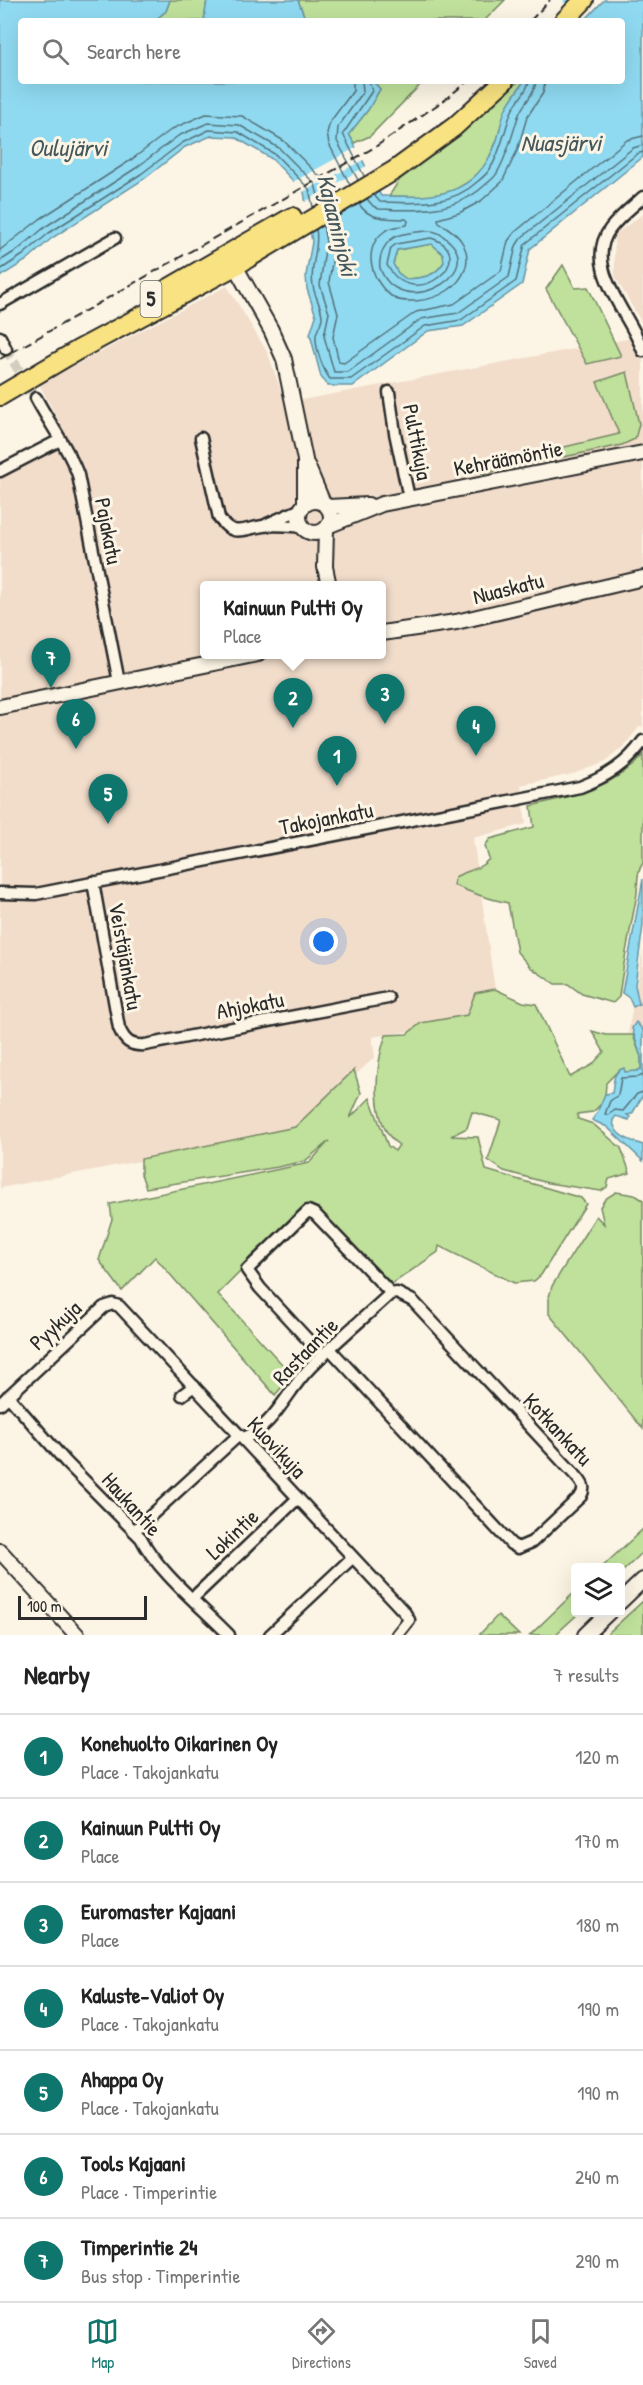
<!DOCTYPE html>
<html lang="en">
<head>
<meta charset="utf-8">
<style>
	body { margin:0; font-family:"Patrick Hand",sans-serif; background:#f2f2f2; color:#222 }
	.controls { position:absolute; right:18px; bottom:18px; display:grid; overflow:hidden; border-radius:6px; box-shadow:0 6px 24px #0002 }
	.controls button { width:54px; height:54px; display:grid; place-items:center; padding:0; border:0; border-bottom:2px solid #e0e0e0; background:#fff; color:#222; font:30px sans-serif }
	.scale { position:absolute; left:18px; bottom:15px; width:129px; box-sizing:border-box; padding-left:6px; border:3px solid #2b2b2b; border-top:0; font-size:16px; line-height:21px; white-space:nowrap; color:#2b2b2b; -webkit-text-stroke:4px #fcf5e5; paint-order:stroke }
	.you { position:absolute; left:324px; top:942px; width:21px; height:21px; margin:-15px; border:4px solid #fff; border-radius:50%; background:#1a73e8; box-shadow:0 0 0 9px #1a73e833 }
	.badge { display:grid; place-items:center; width:39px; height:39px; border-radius:50%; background:#0f766e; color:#fff; font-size:20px; font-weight:700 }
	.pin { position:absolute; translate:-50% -50px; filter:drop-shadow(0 2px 3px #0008) }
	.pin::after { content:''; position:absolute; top:32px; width:21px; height:18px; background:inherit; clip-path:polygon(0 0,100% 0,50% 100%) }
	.popup { position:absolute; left:200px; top:581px; width:186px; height:78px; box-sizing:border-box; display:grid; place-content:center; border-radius:6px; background:#fff; filter:drop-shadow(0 2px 4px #0005); font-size:20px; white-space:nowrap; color:#767676 }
	.popup b { font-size:22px; color:#222 }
	.popup::after { content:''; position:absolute; left:50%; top:100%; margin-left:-12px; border:12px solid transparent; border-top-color:#fff }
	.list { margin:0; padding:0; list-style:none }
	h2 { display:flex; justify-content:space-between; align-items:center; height:78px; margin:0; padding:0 24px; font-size:26px }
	h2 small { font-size:20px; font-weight:400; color:#767676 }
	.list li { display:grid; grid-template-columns:39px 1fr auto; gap:18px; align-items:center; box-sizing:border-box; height:84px; padding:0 24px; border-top:2px solid #e0e0e0 }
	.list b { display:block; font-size:22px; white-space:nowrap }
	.list p { margin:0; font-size:20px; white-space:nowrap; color:#767676 }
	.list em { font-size:20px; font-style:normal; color:#767676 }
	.icon { flex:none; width:33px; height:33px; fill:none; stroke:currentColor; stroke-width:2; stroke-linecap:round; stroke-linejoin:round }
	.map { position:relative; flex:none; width:643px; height:1635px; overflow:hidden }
	.search { position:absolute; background:#fff; box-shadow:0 6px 24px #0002; left:18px; right:18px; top:18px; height:66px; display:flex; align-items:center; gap:15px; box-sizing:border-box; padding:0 21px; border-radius:6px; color:#767676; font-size:22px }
	.sheet { height:666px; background:#fff }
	nav { display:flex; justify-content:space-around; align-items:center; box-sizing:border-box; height:84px; border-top:2px solid #e0e0e0; background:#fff; font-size:16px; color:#767676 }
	nav a { display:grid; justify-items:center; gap:3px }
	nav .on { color:#0f766e }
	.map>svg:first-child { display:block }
</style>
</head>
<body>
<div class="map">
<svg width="643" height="1635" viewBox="0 0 643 1635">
	<rect width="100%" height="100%" fill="#fcf5e5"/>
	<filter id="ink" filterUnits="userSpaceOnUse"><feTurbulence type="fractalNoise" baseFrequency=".0167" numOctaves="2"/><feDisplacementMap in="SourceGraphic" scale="12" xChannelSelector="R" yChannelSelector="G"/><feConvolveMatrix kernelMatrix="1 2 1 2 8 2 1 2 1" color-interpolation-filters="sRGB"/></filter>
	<g filter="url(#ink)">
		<g fill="#f2ddcb" fill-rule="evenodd">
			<path d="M643,214V325L615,277L614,235Z"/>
			<path d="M227,286L268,353L285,403L643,336V727L640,726L623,747L605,762L573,774L521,785L526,824L473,838L499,1017L372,1037L375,1057L295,1131L0,1188V478L68,439L39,384ZM204,586H382V654H204Z"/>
			<path d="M643,949V1037L628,1033Z"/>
		</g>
		<g fill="#bfe19b" stroke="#758663" stroke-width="1.5">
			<path d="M170,0H207L204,21H154L166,11Z"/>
			<path d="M298,0H505L484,21H306Z"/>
			<path d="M373,81H424L370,136L354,143L349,134L368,110L380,89Z"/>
			<path d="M519,81L523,82L485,167L470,181L451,192L429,197L389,196L402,176Z"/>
			<path d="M432,244L443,254L444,262C435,277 423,278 406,279L398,273L393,264L397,250Z"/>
			<path d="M563,265L575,288L588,287L621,356L587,364L546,289Z"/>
			<path d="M627,372L639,424L635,439L622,445L481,474L510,460L619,434L597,382Z"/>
			<path d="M643,755V863C635,874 639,886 636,899C630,932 623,964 619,997L613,1003L582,994L568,984H555L530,967L517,952L508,903C489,899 471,893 454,885L455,877C467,870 480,870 489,859L485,846L490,839L534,827L531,806C572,796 613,789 643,755Z"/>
			<path d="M495,989L523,1002L536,1004L570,1077L592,1065L604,1052L592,1031L606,1035H633L641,1057V1069C635,1073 626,1073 619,1070L606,1083L605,1097L601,1104L593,1112L577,1114L578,1119L593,1124L621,1148L630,1173L609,1179L607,1187L601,1191L548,1183L504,1171L488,1160L501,1120L472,1112L467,1128L451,1136L478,1137L486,1170L581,1198L586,1204L541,1275L534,1281L514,1283L439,1246L438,1252L392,1284L308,1204L218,1294L292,1375L275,1395L155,1257L122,1291L99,1260L112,1219L110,1204L309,1163L329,1141L305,1161L278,1167L146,1188L141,1174V1159L295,1127L354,1070L361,1093L350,1118L370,1098L388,1146L395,1151L399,1145C369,1125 375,1064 386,1035L407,1034L421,1023L467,1015L475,993Z"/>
			<path d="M616,1192L635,1195L643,1200V1429L549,1314V1297L552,1286L596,1216L604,1224L600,1207L605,1199Z"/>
			<path d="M643,1529V1552L621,1573L620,1568L602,1567Z"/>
			<path d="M575,1592L576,1612L579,1613L555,1635H530Z"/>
			<path d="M643,1601V1635H606Z"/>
			<path d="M498,1615L519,1635H479Z"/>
		</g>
		<g fill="#90daf1" stroke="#6894a2" stroke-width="1.5" fill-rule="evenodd">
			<path d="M0,0H170L166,11L154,21H21V81H373L380,89L368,110L349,134L381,196C432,197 474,200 496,143C500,132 501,119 506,108C511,99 518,90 524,81H622V21H584L604,0H643V157L530,249L522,284L463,326L428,331L353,386H328L321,377L310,334L316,316L307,289L306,275L312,242L304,192L272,159L235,137L211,136L185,147L144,179L52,238L27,260L0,277ZM432,244L443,254L444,262C435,277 423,278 406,279L398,273L393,264L397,250Z"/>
			<path d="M207,0H298L306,21H204Z"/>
			<path d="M643,879V925L635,985L639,1004L633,1007L629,998L622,993Z"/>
			<path d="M636,1022L643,1030V1095L632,1114L627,1115L630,1117L629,1120L616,1116L613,1120C614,1137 630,1140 643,1145V1161L607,1127L592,1120L597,1113L605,1094L612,1093C614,1082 612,1072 624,1068L625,1072L637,1071L641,1069V1057L632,1028Z"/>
		</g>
		<g fill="#fcf5e5">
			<path d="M359,146L365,159L301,193L291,183Z"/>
			<path d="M368,165L379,187L307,228L303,203Z"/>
		</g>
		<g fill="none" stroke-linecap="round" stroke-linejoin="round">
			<g stroke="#53717a" stroke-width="1.5">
				<path d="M364,176L343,134L372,91L369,81"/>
				<path d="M358,180L337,141L338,127L363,92L362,81"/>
				<path d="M350,185L329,144L327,133L330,122L353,91V81"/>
				<path d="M374,195L380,202C414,203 450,207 477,182C482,178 487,174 490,169C501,152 504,132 511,113C515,102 527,93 529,81"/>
				<path d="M367,199L373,206L379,209C417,211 454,213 484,186C488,182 494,179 497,173C507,156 512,136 518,117C522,104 535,95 536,81"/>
				<path d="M359,204C370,221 388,218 406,219L408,221L407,225C399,226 391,227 385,231C360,248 372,284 394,298C401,302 408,301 416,301C466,297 489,247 439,223L438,219L459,213L481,201L502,182L517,151L527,117L543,93L545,81"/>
				<path d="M332,220L335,243L329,282L338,314L333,337L339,362L344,363L416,312L454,304L501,271L508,241L515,232L627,140L643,136"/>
				<path d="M323,225L326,242L320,285L329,313L324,336L334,372H348L421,319L458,313L509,277L516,246L521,238L633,148L643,145"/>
				<path d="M316,229C320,249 309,267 313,286C314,295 322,307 322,317C322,323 317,329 316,335C315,348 323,370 330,379H351L425,326L461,320L516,281L525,244L637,154L643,152"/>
				<path d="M426,231C437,230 442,235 450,242C485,277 398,321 380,268C379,263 380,259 381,255C388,232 405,234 426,231Z"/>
				<path d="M431,238C483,254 415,317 387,265L391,248L396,244Z"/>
				<path d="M0,250L40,219L131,160L172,129L206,114L242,116L284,141L322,179L328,198"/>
				<path d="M0,261L19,249L45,227L136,168L178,136L208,123L239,125L279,148L315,184L320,203"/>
				<path d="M0,270L23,255L49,233L141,174L182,143L209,130L238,132L276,155L309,189L313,207"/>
				<path d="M643,1075L638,1077L621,1078L618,1095L610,1101L605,1114L608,1115L615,1110L623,1111L637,1094L643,1092"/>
			</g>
			<path stroke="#90daf1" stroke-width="9" d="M568,0L582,21"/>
			<path stroke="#d2cdc0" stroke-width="10" stroke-dasharray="10 5" stroke-linecap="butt" d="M6,349L36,398"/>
			<g stroke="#2b2b2b" stroke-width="15">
				<g id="street">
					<path d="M643,197C632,207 619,217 610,229C582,267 631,315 643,351"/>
					<path d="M0,304L115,238"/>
					<path d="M0,337L6,349"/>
					<path d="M389,392L395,433L409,498"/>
					<path d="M36,398C49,423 69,449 78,475L119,682"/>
					<path d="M201,438L219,518C233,538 243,529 263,526C276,524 290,526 303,527"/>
					<path d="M0,471L60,440"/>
					<path d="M267,524L301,509"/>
					<path d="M93,882L119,1028C125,1042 131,1046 145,1045L388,998"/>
					<path d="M0,893L36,894L580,787C606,777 627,764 643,741"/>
					<path d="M323,1356L260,1288L247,1270L308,1211L315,1214L387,1289L390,1294"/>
					<path d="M182,1395L194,1386"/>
					<path d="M8,1396L66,1462L141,1538C157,1571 203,1608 229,1635"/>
					<path d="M0,1404L104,1307L113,1304L119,1306L405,1613L409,1620L397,1635"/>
					<path d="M243,1438C272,1429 287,1392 307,1371C332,1344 362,1320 390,1294L397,1293L413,1301L576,1476C582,1483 586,1487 581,1496L532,1542L518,1548L511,1544L330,1349"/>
					<path d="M134,1531L239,1435"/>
					<path d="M193,1598L298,1498"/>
					<path d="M270,1635L352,1558"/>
				</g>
			</g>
			<g stroke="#2b2b2b" stroke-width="18">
				<g id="secondary">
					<path d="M235,266L271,330L284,359L305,460V504"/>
					<path d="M307,465L323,503"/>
					<circle cx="315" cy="517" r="16"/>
					<path d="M328,507L368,505"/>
					<path d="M330,525L382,504L643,453"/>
					<path d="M326,529L325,567L329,586"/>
					<path d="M382,633L456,622L643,578"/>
					<path d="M0,707L258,654"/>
					<path d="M0,1551L77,1635"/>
					<path d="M620,1602L643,1580"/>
					<path d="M585,1635L609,1612"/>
				</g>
			</g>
			<g stroke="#2b2b2b" stroke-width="22">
				<g id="highway">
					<path d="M564,21L584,0"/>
					<path d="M157,295L292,217"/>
					<path d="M0,396L78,350L235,266L395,170L454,127L504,81"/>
				</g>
			</g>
			<use href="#street" stroke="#fcf5e5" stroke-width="10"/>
			<use href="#secondary" stroke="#fcf5e5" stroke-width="14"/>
			<use href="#highway" stroke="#f8e281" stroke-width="18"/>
			<g stroke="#2b2b2b" stroke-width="2" stroke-dasharray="9 4.5" stroke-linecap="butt">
				<path d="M530,21L550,0"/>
				<path d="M0,359L375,147L443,101L468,81"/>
			</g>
		</g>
	</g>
	<g text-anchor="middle" stroke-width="6" stroke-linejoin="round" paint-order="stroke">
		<rect fill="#fcf5e5" stroke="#6a6863" stroke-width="1.5" x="140.5" y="281" width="21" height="36" rx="4.5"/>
		<g font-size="21" font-weight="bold" fill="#2b2b2b">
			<text x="151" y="306">5</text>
		</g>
		<g font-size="22" fill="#2b2b2b" stroke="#fcf5e5">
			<text transform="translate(418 442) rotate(79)" y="8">Pulttikuja</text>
			<text transform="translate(508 458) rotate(-11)" y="8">Kehräämöntie</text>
			<text transform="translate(109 531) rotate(79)" y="8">Pajakatu</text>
			<text transform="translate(508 588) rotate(-14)" y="8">Nuaskatu</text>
			<text transform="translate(326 818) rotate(-11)" y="8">Takojankatu</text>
			<text transform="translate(126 956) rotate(80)" y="8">Veistäjänkatu</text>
			<text transform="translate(250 1005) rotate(-11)" y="8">Ahjokatu</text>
			<text transform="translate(55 1325) rotate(-43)" y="8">Pyykuja</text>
			<text transform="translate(305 1351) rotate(-46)" y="8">Rastaantie</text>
			<text transform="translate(558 1429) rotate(47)" y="8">Kotkankatu</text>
			<text transform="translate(277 1447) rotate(47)" y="8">Kuovikuja</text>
			<text transform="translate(132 1504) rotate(48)" y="8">Haukantie</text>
			<text transform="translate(232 1534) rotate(-43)" y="8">Lokintie</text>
		</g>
		<g font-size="24" font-style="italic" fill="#44575c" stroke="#fcf5e5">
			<text x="561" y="151">Nuasjärvi</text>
			<text x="68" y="156">Oulujärvi</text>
			<text transform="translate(337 225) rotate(76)" y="8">Kajaaninjoki</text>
		</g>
	</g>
</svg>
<div class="controls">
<button><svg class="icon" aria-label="layers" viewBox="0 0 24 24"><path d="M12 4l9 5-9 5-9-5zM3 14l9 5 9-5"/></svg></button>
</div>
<div class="scale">100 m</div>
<div class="you"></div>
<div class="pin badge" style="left:337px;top:786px">1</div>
<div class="pin badge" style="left:293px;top:728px">2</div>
<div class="popup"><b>Kainuun Pultti Oy</b>Place</div>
<div class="pin badge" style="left:385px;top:724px">3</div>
<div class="pin badge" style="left:476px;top:756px">4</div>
<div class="pin badge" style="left:108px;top:824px">5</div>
<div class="pin badge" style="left:76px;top:749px">6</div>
<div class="pin badge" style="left:51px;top:688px">7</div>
<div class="search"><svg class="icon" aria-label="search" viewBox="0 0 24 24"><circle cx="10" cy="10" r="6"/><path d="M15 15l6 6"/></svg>Search here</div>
</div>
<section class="sheet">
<h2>Nearby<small>7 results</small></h2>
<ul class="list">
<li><span class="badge">1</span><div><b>Konehuolto Oikarinen Oy</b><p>Place · Takojankatu</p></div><em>120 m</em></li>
<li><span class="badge">2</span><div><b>Kainuun Pultti Oy</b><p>Place</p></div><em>170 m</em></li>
<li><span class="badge">3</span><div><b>Euromaster Kajaani</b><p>Place</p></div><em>180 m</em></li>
<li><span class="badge">4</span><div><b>Kaluste-Valiot Oy</b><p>Place · Takojankatu</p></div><em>190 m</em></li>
<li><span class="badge">5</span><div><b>Ahappa Oy</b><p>Place · Takojankatu</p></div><em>190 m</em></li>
<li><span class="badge">6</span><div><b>Tools Kajaani</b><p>Place · Timperintie</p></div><em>240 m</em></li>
<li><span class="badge">7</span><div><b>Timperintie 24</b><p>Bus stop · Timperintie</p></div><em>290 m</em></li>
</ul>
</section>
<nav>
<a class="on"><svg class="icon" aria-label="map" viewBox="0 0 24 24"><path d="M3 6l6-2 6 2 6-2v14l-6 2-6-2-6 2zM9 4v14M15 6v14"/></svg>Map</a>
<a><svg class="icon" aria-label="directions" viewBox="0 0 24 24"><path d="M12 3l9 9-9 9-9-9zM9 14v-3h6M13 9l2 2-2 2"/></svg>Directions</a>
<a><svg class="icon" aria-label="saved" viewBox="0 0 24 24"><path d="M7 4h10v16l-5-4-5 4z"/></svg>Saved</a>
</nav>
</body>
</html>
